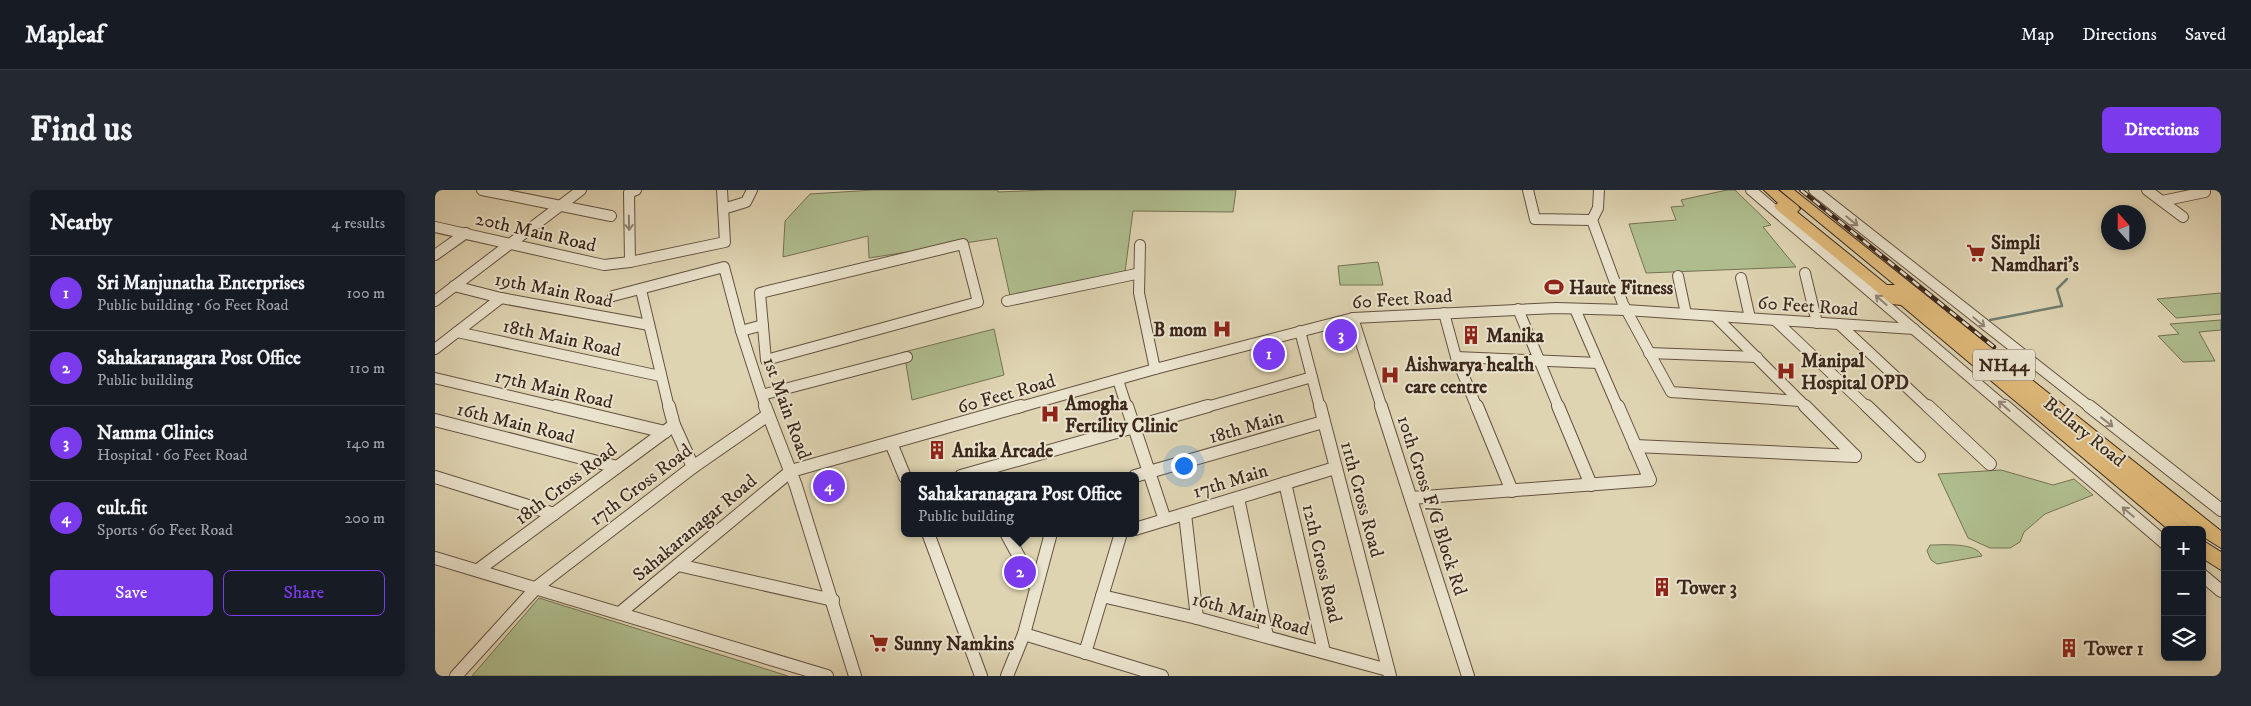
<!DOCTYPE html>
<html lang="en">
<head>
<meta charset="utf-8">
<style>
	body { margin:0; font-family:"IM FELL DW Pica",serif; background:#242831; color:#f1f3f6 }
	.controls { position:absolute; right:15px; bottom:15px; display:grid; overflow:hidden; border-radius:8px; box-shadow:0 2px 8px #0003 }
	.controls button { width:45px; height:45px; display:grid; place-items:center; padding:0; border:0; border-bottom:1px solid #363941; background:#171b24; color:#f1f3f6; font:25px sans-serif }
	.compass { position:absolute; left:1666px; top:15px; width:45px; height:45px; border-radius:50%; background:#171b24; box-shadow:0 2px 8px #0003; rotate:339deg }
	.you { position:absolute; left:748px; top:275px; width:18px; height:18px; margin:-12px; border:4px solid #fff; border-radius:50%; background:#1a73e8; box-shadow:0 0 0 8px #1a73e833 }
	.badge { display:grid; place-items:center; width:32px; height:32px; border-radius:50%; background:#7c3aed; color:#fff; font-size:16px; font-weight:700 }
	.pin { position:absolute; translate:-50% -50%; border:2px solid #fff; box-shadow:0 1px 5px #0006 }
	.popup { position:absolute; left:466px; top:282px; width:238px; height:65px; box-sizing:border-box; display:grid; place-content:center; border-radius:8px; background:#171b24; filter:drop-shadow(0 1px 4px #0005); font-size:16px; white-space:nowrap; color:#9ea1a6 }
	.popup b { font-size:19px; color:#f1f3f6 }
	.popup::after { content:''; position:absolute; left:50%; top:100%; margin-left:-10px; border:10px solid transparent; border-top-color:#171b24 }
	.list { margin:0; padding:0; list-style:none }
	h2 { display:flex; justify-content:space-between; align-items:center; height:65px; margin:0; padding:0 20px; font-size:21px }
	h2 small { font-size:16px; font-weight:400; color:#9ea1a6 }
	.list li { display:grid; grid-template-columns:32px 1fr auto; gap:15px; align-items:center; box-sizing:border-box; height:75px; padding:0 20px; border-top:1px solid #363941 }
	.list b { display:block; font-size:19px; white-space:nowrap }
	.list p { margin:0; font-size:16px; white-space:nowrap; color:#9ea1a6 }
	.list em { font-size:16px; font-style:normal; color:#9ea1a6 }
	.actions { display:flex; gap:10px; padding:15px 20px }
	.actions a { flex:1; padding:11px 0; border:1px solid #7c3aed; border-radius:8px; text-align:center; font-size:18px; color:#7c3aed }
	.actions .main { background:#7c3aed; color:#fff }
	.icon { flex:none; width:28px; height:28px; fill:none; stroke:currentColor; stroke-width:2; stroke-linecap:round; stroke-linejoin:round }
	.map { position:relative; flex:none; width:1786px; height:486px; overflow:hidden; border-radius:8px }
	header { display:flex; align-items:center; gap:30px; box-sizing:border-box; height:70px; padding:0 25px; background:#171b24; border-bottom:1px solid #363941 }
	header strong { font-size:24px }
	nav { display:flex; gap:28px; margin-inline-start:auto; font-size:18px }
	.intro { display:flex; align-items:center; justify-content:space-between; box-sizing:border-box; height:120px; padding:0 30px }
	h1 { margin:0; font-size:35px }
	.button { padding:12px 22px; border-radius:8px; background:#7c3aed; color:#fff; font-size:18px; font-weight:700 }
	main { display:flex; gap:30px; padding:0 30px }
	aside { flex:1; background:#171b24; border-radius:8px; box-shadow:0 2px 8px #0003 }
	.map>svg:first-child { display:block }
</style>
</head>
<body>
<header>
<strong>Mapleaf</strong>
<nav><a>Map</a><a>Directions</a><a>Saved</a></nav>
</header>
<div class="intro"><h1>Find us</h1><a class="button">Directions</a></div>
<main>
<aside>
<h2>Nearby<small>4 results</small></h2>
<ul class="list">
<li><span class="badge">1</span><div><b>Sri Manjunatha Enterprises</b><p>Public building · 60 Feet Road</p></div><em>100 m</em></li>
<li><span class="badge">2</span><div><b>Sahakaranagara Post Office</b><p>Public building</p></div><em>110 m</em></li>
<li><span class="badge">3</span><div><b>Namma Clinics</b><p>Hospital · 60 Feet Road</p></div><em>140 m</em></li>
<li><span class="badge">4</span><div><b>cult.fit</b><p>Sports · 60 Feet Road</p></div><em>200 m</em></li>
</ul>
<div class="actions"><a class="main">Save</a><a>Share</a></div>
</aside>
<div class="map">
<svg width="1786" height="486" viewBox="0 0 1786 486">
	<rect width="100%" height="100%" fill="#dfd4b2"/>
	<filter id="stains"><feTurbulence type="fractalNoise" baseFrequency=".004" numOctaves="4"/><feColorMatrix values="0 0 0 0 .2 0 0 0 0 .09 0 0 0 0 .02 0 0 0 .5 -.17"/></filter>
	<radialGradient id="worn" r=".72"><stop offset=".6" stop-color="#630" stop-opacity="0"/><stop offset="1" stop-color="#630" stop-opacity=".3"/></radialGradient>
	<g fill="#afbd8e" stroke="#757254">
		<path d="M439,0H563V2L612,0H801L798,22L698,21L690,82L575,106L562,48L434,68L433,46L348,67L350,31L375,4Z"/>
		<path d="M1292,0H1300L1336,35L1328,37L1361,77L1211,83L1194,34L1241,30L1236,17L1249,16L1246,10Z"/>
		<path d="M943,72L948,95H905L903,76Z"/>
		<path d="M1786,103V124L1741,128L1722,109Z"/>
		<path d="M1786,130V140L1764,142L1780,171L1748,172L1723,146L1744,144L1735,134Z"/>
		<path d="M559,139L569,185L477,210L469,162Z"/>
		<path d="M1566,280L1618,295L1639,289L1658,305L1610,324L1589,342L1585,352L1575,358H1555L1533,348L1503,284Z"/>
		<path d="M1495,355C1508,355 1541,352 1547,366L1502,374L1496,370L1492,361Z"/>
		<path d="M104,408L353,486H37Z"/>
	</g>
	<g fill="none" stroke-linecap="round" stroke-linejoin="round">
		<path stroke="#707e71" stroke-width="2.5" d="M1555,130L1627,116L1622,99L1632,89"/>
		<g stroke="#645241" stroke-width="12">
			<g id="minor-far1">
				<path d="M47,0L176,26"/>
				<path d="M1093,0L1100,29L1157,30L1188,114L1236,202L1365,211"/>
				<path d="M1316,0L1571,218"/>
				<path d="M1379,0L1656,218"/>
				<path d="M1712,0L1748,27"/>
				<path d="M1727,11L1770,2"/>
				<path d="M288,19L311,12L317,0"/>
				<path d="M1157,30L1163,18L1164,0"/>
				<path d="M0,37L169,75L195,72L290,52L287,0"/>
				<path d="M528,54L543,112L331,170L325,103Z"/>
				<path d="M705,55L704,103L720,179"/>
				<path d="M0,65L31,43"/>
				<path d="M195,72L194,3L201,0"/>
				<path d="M1370,83L1382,133"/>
				<path d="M1243,86L1251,124"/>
				<path d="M1306,88L1315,128"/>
				<path d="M19,96L66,108L214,135"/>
				<path d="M206,100L234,218"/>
				<path d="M178,106L289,77L306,141L331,218"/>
				<path d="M0,111L146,0"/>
				<path d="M572,111L701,84"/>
				<path d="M1083,119L1124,218"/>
				<path d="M1140,119L1183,218"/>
				<path d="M1009,123L1021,167L1042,218"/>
				<path d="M1280,126L1372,218"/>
				<path d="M918,128L947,218"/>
				<path d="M1340,130L1433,218"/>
				<path d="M1404,134L1494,218"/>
				<path d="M306,141L328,135"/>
				<path d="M865,141L885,218"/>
				<path d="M22,142L225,186"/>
				<path d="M0,159L66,108"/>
				<path d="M1214,163L1322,167"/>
				<path d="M1021,167L1163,173"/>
				<path d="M0,188L126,218"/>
				<path d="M683,190L692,218"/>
				<path d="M327,205L472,167"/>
				<path d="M582,218L720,179L918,128L1121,118L1191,120L1479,139"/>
				<path d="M768,218L877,187"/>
			</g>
		</g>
		<g stroke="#645241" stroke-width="14">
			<g id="minor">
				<path d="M121,216L230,242"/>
				<path d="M234,216L239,235L258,277"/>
				<path d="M330,216L361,296L420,486"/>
				<path d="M692,216L730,330"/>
				<path d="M885,216L955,486"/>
				<path d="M946,216L1033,486"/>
				<path d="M1042,216L1077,301"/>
				<path d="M1123,216L1156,295"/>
				<path d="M1370,216L1420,266"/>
				<path d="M1432,216L1484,266"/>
				<path d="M1493,216L1555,274"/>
				<path d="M1570,216L1730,353"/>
				<path d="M1654,216L1786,320"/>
				<path d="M0,230L182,277"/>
				<path d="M456,253L470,287"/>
				<path d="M1200,256L1420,266"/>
				<path d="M526,286L773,216"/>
				<path d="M700,286L888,232"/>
				<path d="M0,287L119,324"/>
				<path d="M850,293L889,462"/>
				<path d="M803,308L832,446"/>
				<path d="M976,308L1215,290L1183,216"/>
				<path d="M750,324L762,428"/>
				<path d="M700,339L900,278"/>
				<path d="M493,343L546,486"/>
				<path d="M571,343L601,398"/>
				<path d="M0,368L392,486"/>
				<path d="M243,375L398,410"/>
				<path d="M43,380L239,235"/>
				<path d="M1767,385L1786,401"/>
				<path d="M667,406L762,428L953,480"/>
				<path d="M186,422L356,281L586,216"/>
				<path d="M589,444L727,486"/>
				<path d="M650,463L686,343"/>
				<path d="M21,486L102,397L258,277L333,225"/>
				<path d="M572,486L589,444L616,343"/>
			</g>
		</g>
		<g stroke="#3b271b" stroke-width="2">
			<g id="highway">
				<path d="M1329,0H1343L1363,16L1365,19L1362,22L1452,95H1460L1345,0H1359L1786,341V358L1767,346V340H1759L1687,281L1753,335L1756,340H1734L1466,115L1457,114L1341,19L1339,16L1343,13Z"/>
				<path d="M1767,350L1786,362V380L1767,368Z"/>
			</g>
		</g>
		<use href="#minor-far1" stroke="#eae3cd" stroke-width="10"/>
		<use href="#minor" stroke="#eae3cd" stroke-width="12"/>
		<use href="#highway" fill="#e0ba79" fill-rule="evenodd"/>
		<g stroke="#3b271b" stroke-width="4.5">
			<path id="rail" d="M1366,0L1559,157"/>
		</g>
		<use href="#rail" stroke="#eae3cd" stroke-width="2.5" stroke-dasharray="8" stroke-linecap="butt"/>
	</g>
	<defs><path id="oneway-shaft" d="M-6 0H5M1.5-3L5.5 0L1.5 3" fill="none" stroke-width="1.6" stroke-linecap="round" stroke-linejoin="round" transform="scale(1.25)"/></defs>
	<g stroke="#928574">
		<use href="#oneway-shaft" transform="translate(1417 31) rotate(39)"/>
		<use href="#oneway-shaft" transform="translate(194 33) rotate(89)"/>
		<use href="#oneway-shaft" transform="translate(1446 110) rotate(-139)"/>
		<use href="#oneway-shaft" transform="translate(1544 132) rotate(39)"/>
		<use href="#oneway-shaft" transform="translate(1569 216) rotate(-139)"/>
		<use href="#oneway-shaft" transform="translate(1672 232) rotate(38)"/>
		<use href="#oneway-shaft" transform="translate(1693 322) rotate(-140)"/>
	</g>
	<defs>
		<g id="supermarket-bare" transform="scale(1.5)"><path d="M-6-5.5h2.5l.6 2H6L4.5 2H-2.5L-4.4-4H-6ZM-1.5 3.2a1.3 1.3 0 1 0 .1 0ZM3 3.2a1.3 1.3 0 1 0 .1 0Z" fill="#8f2418" stroke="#eae3cd" stroke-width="2.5" paint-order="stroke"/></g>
		<g id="stadium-bare" transform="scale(1.5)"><path d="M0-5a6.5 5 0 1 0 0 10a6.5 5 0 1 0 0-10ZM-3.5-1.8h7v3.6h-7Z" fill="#8f2418" stroke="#eae3cd" stroke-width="2.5" paint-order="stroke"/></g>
		<g id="hospital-bare" transform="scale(1.5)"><path d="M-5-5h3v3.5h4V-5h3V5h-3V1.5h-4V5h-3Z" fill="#8f2418" stroke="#eae3cd" stroke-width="2.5" paint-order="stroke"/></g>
		<g id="building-bare" transform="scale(1.5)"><path d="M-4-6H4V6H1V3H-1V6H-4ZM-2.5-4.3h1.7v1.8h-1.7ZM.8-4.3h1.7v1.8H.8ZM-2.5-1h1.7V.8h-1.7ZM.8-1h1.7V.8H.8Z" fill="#8f2418" stroke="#eae3cd" stroke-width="2.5" paint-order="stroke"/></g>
	</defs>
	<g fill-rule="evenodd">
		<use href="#supermarket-bare" x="1541" y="63"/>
		<use href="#stadium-bare" x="1119" y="97"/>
		<use href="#hospital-bare" x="787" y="139"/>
		<use href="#building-bare" x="1036" y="145"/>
		<use href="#hospital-bare" x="1351" y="181"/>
		<use href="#hospital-bare" x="955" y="185"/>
		<use href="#hospital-bare" x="615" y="224"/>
		<use href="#building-bare" x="502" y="260"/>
		<use href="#building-bare" x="1227" y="397"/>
		<use href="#supermarket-bare" x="444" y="453"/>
		<use href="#building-bare" x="1634" y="458"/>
	</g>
	<g text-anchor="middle" stroke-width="4" stroke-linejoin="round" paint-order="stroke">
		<rect fill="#eae3cd" stroke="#705f50" stroke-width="1" x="1538" y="159.5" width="62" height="31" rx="4"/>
		<g font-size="18" font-weight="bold" fill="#3b271b">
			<text x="1569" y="181">NH44</text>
		</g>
		<g font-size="19" fill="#3b271b" stroke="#eae3cd">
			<text transform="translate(101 41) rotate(13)" y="7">20th Main Road</text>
			<text transform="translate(119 99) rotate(11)" y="7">19th Main Road</text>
			<text transform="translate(967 108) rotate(-4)" y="7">60 Feet Road</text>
			<text transform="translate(1373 115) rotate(4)" y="7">60 Feet Road</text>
			<text transform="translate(127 147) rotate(12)" y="7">18th Main Road</text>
			<text transform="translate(119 198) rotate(13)" y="7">17th Main Road</text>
			<text transform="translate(571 203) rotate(-16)" y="7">60 Feet Road</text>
			<text transform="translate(353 218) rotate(70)" y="7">1st Main Road</text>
			<text transform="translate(81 232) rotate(14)" y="7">16th Main Road</text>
			<text transform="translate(811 236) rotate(-16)" y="7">18th Main</text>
			<text transform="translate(1650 241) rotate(39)" y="7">Bellary Road</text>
			<text transform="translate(795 290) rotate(-17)" y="7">17th Main</text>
			<text transform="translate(130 293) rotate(-37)" y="7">18th Cross Road</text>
			<text transform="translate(205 294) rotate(-37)" y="7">17th Cross Road</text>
			<text transform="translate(928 309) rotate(75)" y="7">11th Cross Road</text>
			<text transform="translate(998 315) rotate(72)" y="7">10th Cross F/G Block Rd</text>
			<text transform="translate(259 337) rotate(-40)" y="7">Sahakaranagar Road</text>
			<text transform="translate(888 373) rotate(77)" y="7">12th Cross Road</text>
			<text transform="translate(816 423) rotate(15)" y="7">16th Main Road</text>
		</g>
		<g font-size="19" font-weight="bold" fill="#3b271b" stroke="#eae3cd" text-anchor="start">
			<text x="1556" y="59">Simpli<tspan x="1556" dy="22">Namdhari's</tspan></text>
			<text x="1134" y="104">Haute Fitness</text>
			<text x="772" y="146" text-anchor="end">B mom</text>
			<text x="1051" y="152">Manika</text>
			<text x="1366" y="177">Manipal<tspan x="1366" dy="22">Hospital OPD</tspan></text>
			<text x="970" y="181">Aishwarya health<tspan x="970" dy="22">care centre</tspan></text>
			<text x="630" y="220">Amogha<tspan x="630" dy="22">Fertility Clinic</tspan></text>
			<text x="517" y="267">Anika Arcade</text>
			<text x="1242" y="404">Tower 3</text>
			<text x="459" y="460">Sunny Namkins</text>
			<text x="1649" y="465">Tower 1</text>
		</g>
	</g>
	<rect width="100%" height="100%" filter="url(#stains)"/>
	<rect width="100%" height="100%" fill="url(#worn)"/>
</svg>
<div class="controls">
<button>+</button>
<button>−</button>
<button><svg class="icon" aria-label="layers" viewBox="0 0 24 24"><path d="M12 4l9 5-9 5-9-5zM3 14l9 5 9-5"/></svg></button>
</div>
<svg class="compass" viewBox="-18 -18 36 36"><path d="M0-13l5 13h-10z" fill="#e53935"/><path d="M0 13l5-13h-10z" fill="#9ea1a6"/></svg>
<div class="you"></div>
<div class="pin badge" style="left:834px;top:164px">1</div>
<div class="pin badge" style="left:585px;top:382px">2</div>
<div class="popup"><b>Sahakaranagara Post Office</b>Public building</div>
<div class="pin badge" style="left:906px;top:145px">3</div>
<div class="pin badge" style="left:394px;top:296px">4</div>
</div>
</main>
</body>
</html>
